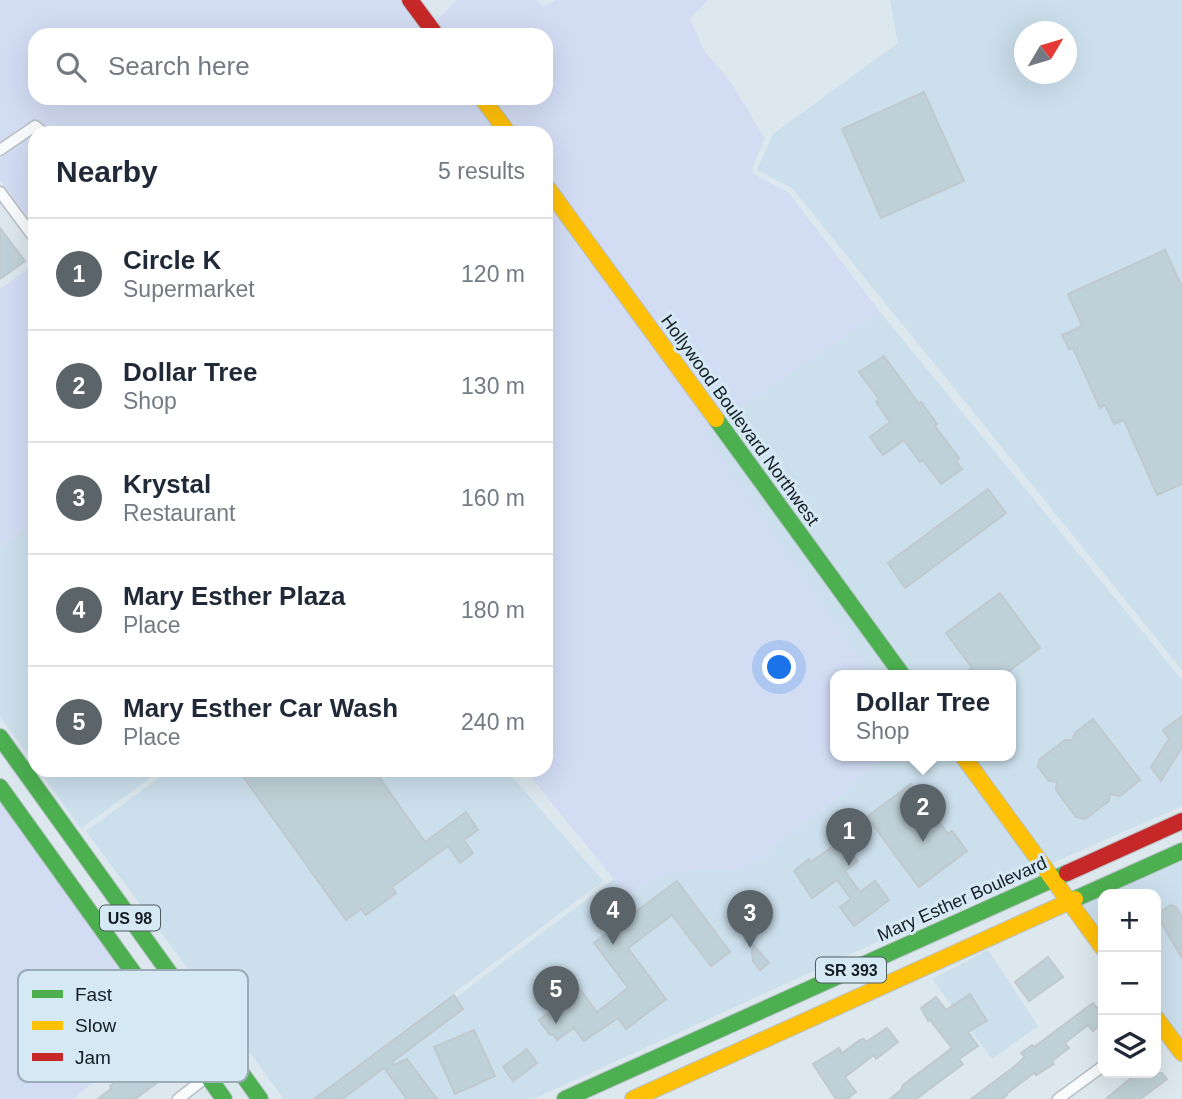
<!DOCTYPE html>
<html lang="en">
<head>
<meta charset="utf-8">
<style>
	body { margin:0; font-family:Arial,sans-serif; background:#f2f2f3; color:#1f2937 }
	.controls { position:absolute; right:21px; bottom:21px; display:grid; overflow:hidden; border-radius:14px; box-shadow:0 7px 28px #0002 }
	.controls button { width:63px; height:63px; display:grid; place-items:center; padding:0; border:0; border-bottom:2px solid #e0e1e3; background:#fff; color:#1f2937; font:35px sans-serif }
	.compass { position:absolute; left:1014px; top:21px; width:63px; height:63px; border-radius:50%; background:#fff; box-shadow:0 7px 28px #0002; rotate:52deg }
	.you { position:absolute; left:780px; top:668px; width:24px; height:24px; margin:-18px; border:5px solid #fff; border-radius:50%; background:#1a73e8; box-shadow:0 0 0 10px #1a73e833 }
	.badge { display:grid; place-items:center; width:46px; height:46px; border-radius:50%; background:#5b6469; color:#fff; font-size:23px; font-weight:700 }
	.pin { position:absolute; translate:-50% -58px; filter:drop-shadow(0 2px 4px #0008) }
	.pin::after { content:''; position:absolute; top:37px; width:24px; height:21px; background:inherit; clip-path:polygon(0 0,100% 0,50% 100%) }
	.popup { position:absolute; left:830px; top:670px; width:186px; height:91px; box-sizing:border-box; display:grid; place-content:center; border-radius:14px; background:#fff; filter:drop-shadow(0 2px 5px #0005); font-size:23px; white-space:nowrap; color:#747a83 }
	.popup b { font-size:26px; color:#1f2937 }
	.popup::after { content:''; position:absolute; left:50%; top:100%; margin-left:-14px; border:14px solid transparent; border-top-color:#fff }
	.list { margin:0; padding:0; list-style:none }
	h2 { display:flex; justify-content:space-between; align-items:center; height:91px; margin:0; padding:0 28px; font-size:30px }
	h2 small { font-size:23px; font-weight:400; color:#747a83 }
	.list li { display:grid; grid-template-columns:46px 1fr auto; gap:21px; align-items:center; box-sizing:border-box; height:112px; padding:0 28px; border-top:2px solid #e0e1e3 }
	.list b { display:block; font-size:26px; white-space:nowrap }
	.list p { margin:0; font-size:23px; white-space:nowrap; color:#747a83 }
	.list em { font-size:23px; font-style:normal; color:#747a83 }
	.icon { flex:none; width:38px; height:38px; fill:none; stroke:currentColor; stroke-width:2; stroke-linecap:round; stroke-linejoin:round }
	.map { position:relative; flex:none; width:1182px; height:1099px; overflow:hidden }
	.search { position:absolute; background:#fff; box-shadow:0 7px 28px #0002; left:28px; top:28px; width:525px; height:77px; display:flex; align-items:center; gap:18px; box-sizing:border-box; padding:0 24px; border-radius:21px; color:#747a83; font-size:26px }
	.panel { position:absolute; background:#fff; box-shadow:0 7px 28px #0002; left:28px; top:126px; width:525px; height:651px; border-radius:21px }
	.map>svg:first-child { display:block }
</style>
</head>
<body>
<div class="map">
<svg width="1182" height="1099" viewBox="0 0 1182 1099">
	<rect width="100%" height="100%" fill="#dce7ee"/>
	<g fill="#cbdfec" fill-rule="evenodd">
		<path d="M890,0H1182V670L792,188L757,170L773,134L898,43ZM1024,32H1066V74H1024Z"/>
		<path d="M880,312L1182,680V806L1050,864L971,756H1010V676H912L724,419Z"/>
		<path d="M713,427L895,676H874L819,600L704,433Z"/>
		<path d="M35,521V764L0,716V548Z"/>
		<path d="M884,756H954L1037,869L533,1099H321L614,879L626,894L676,871H743L846,791Z"/>
		<path d="M39,770H161L83,827L82,830Z"/>
		<path d="M170,770H506L603,881L313,1099H284L86,831Z"/>
		<path d="M1182,861V1042L1156,1007V894H1107Z"/>
		<path d="M1103,896V936L1081,906Z"/>
		<path d="M988,950L1038,1026L992,1059L932,979Z"/>
	</g>
	<g fill="#d2dcf3">
		<path d="M0,0H402L427,35H35V98H473L499,133H55C29,112 23,127 0,143Z"/>
		<path d="M457,0H537L543,7L556,0H708L690,19L705,52L730,81L765,139L752,168L753,174L788,192L880,312L724,419L546,174V133H516L490,98H546V35H444L435,22Z"/>
		<path d="M34,134L35,135V228L0,180V157Z"/>
		<path d="M546,198L713,427L705,433L819,600L874,676H836V756H884L846,791L743,871H676L626,894L525,770H546Z"/>
		<path d="M35,264V521L0,548V289Z"/>
		<path d="M0,802L162,1024L73,1099H0Z"/>
	</g>
	<g fill="#bfd1d8" stroke="#c0c9ce" stroke-width="2">
		<path d="M924,92L964,181L881,218L842,129Z"/>
		<path d="M0,228L25,261L0,279Z"/>
		<path d="M1165,250L1182,287V484L1157,495L1124,420L1114,424L1105,405L1100,408L1073,348L1069,349L1062,335L1082,326L1068,294Z"/>
		<path d="M884,356L919,404L921,402L937,424L935,426L959,458L956,461L962,469L941,484L923,460L920,462L904,440L883,455L870,437L890,422L876,402L879,399L859,372Z"/>
		<path d="M988,489L1006,513L905,588L888,563Z"/>
		<path d="M1000,593L1040,648L1002,676H961L972,668L946,633Z"/>
		<path d="M1182,716V747L1161,781L1151,767L1169,739L1163,730Z"/>
		<path d="M1093,719L1140,780L1120,796L1110,794L1109,801L1085,819L1076,817L1056,790L1057,782L1049,781L1038,767L1040,759L1065,740H1072L1075,733Z"/>
		<path d="M249,770H374L425,842L466,812L478,830L464,840L473,853L460,863L448,846L392,887L396,893L366,915L361,909L346,920L242,775Z"/>
		<path d="M911,784L948,834L952,831L967,851L919,887L867,817Z"/>
		<path d="M841,840L858,861L845,871L860,892L875,881L889,900L854,926L840,907L851,899L837,880L812,898L794,871L809,859L811,862Z"/>
		<path d="M677,881L730,952L711,966L672,915L628,948L666,999L626,1029L618,1018L584,1041L574,1028L557,1040L553,1034L550,1035L539,1020L559,1005L551,995L572,979L597,1012L628,988L594,943Z"/>
		<path d="M1171,905L1176,907L1182,917V958L1158,917L1160,912Z"/>
		<path d="M751,942L769,963L760,970L753,961Z"/>
		<path d="M1048,957L1063,977L1029,1001L1015,982Z"/>
		<path d="M970,994L987,1021L968,1032L978,1046L959,1059L963,1064L916,1099H890L901,1090L903,1085L952,1048L930,1020L928,1021L921,1008L936,997L946,1010Z"/>
		<path d="M454,995L463,1009L392,1062L394,1065L407,1059L437,1099H407L384,1068L342,1099H314Z"/>
		<path d="M1093,1003L1097,1008L1103,1003V1023L1093,1031L1088,1025L1065,1043L1069,1048L1052,1061L1054,1064L1036,1075L1034,1073L1006,1094L1007,1095L1002,1099H971L1015,1066L1025,1057L1021,1053L1032,1045L1034,1047Z"/>
		<path d="M887,1028L898,1042L876,1059L874,1055L845,1077L856,1092L847,1099H836L813,1064L839,1048L842,1053L860,1040L864,1039L866,1042Z"/>
		<path d="M474,1030L495,1076L455,1094L434,1047Z"/>
		<path d="M527,1049L537,1063L513,1081L503,1067Z"/>
		<path d="M149,1050L169,1074L135,1099H98L112,1088L110,1086L132,1069L129,1066Z"/>
		<path d="M1137,1073H1162L1167,1079L1140,1099H1106Z"/>
	</g>
	<g fill="none" stroke-linecap="round" stroke-linejoin="round">
		<g stroke="#b8c0c6" stroke-width="13">
			<g id="street">
				<path d="M0,150L35,126L44,133"/>
				<path d="M0,192L35,239"/>
				<path d="M178,1099L208,1076"/>
				<path d="M1058,1099L1103,1066"/>
			</g>
		</g>
		<g stroke="#b8c0c6" stroke-width="18">
			<g id="fast">
				<path d="M716,419L903,676"/>
				<path d="M0,737L260,1099"/>
				<path d="M0,787L224,1099"/>
				<path d="M1075,899L1182,851"/>
				<path d="M565,1099L1067,873"/>
			</g>
		</g>
		<g stroke="#b8c0c6" stroke-width="18">
			<g id="slow">
				<path d="M482,98L508,133"/>
				<path d="M546,186L716,419"/>
				<path d="M963,756L1103,948"/>
				<path d="M1156,1018L1182,1053"/>
				<path d="M633,1099L1075,899"/>
			</g>
		</g>
		<g stroke="#b8c0c6" stroke-width="18">
			<g id="jam">
				<path d="M410,0L436,35"/>
				<path d="M1067,873L1182,821"/>
			</g>
		</g>
		<use href="#street" stroke="#fafbfc" stroke-width="10"/>
		<use href="#fast" stroke="#4caf50" stroke-width="16"/>
		<use href="#slow" stroke="#ffc107" stroke-width="16"/>
		<use href="#jam" stroke="#c62828" stroke-width="16"/>
	</g>
	<g text-anchor="middle" stroke-width="6" stroke-linejoin="round" paint-order="stroke">
		<g fill="#d5e9f5" stroke="#4f5a61" stroke-width="2">
			<rect x="100" y="905.5" width="60" height="25" rx="5"/>
			<rect x="816" y="957.5" width="70" height="25" rx="5"/>
		</g>
		<g font-size="16" font-weight="bold" fill="#161d22">
			<text x="130" y="924">US 98</text>
			<text x="851" y="976">SR 393</text>
		</g>
		<g font-size="18" fill="#161d22" stroke="#d5e9f5">
			<text transform="translate(740 420) rotate(54)" y="6">Hollywood Boulevard Northwest</text>
			<text transform="translate(962 899) rotate(-24)" y="6">Mary Esther Boulevard</text>
		</g>
	</g>
	<rect x="18" y="970" width="230" height="112" rx="10" fill="#d5e9f5" stroke="#9cacb6" stroke-width="2"/>
	<rect x="32" y="990" width="31" height="8" fill="#4caf50"/>
	<rect x="32" y="1021" width="31" height="9" fill="#ffc107"/>
	<rect x="32" y="1053" width="31" height="8" fill="#c62828"/>
	<g font-size="19" fill="#161d22">
		<text x="75" y="1001">Fast</text>
		<text x="75" y="1032">Slow</text>
		<text x="75" y="1064">Jam</text>
	</g>
</svg>
<div class="controls">
<button>+</button>
<button>−</button>
<button><svg class="icon" aria-label="layers" viewBox="0 0 24 24"><path d="M12 4l9 5-9 5-9-5zM3 14l9 5 9-5"/></svg></button>
</div>
<svg class="compass" viewBox="-18 -18 36 36"><path d="M0-13l5 13h-10z" fill="#e53935"/><path d="M0 13l5-13h-10z" fill="#747a83"/></svg>
<div class="you"></div>
<div class="pin badge" style="left:849px;top:866px">1</div>
<div class="pin badge" style="left:923px;top:842px">2</div>
<div class="popup"><b>Dollar Tree</b>Shop</div>
<div class="pin badge" style="left:750px;top:948px">3</div>
<div class="pin badge" style="left:613px;top:945px">4</div>
<div class="pin badge" style="left:556px;top:1024px">5</div>
<div class="search"><svg class="icon" aria-label="search" viewBox="0 0 24 24"><circle cx="10" cy="10" r="6"/><path d="M15 15l6 6"/></svg>Search here</div>
<section class="panel">
<h2>Nearby<small>5 results</small></h2>
<ul class="list">
<li><span class="badge">1</span><div><b>Circle K</b><p>Supermarket</p></div><em>120 m</em></li>
<li><span class="badge">2</span><div><b>Dollar Tree</b><p>Shop</p></div><em>130 m</em></li>
<li><span class="badge">3</span><div><b>Krystal</b><p>Restaurant</p></div><em>160 m</em></li>
<li><span class="badge">4</span><div><b>Mary Esther Plaza</b><p>Place</p></div><em>180 m</em></li>
<li><span class="badge">5</span><div><b>Mary Esther Car Wash</b><p>Place</p></div><em>240 m</em></li>
</ul>
</section>
</div>
</body>
</html>
